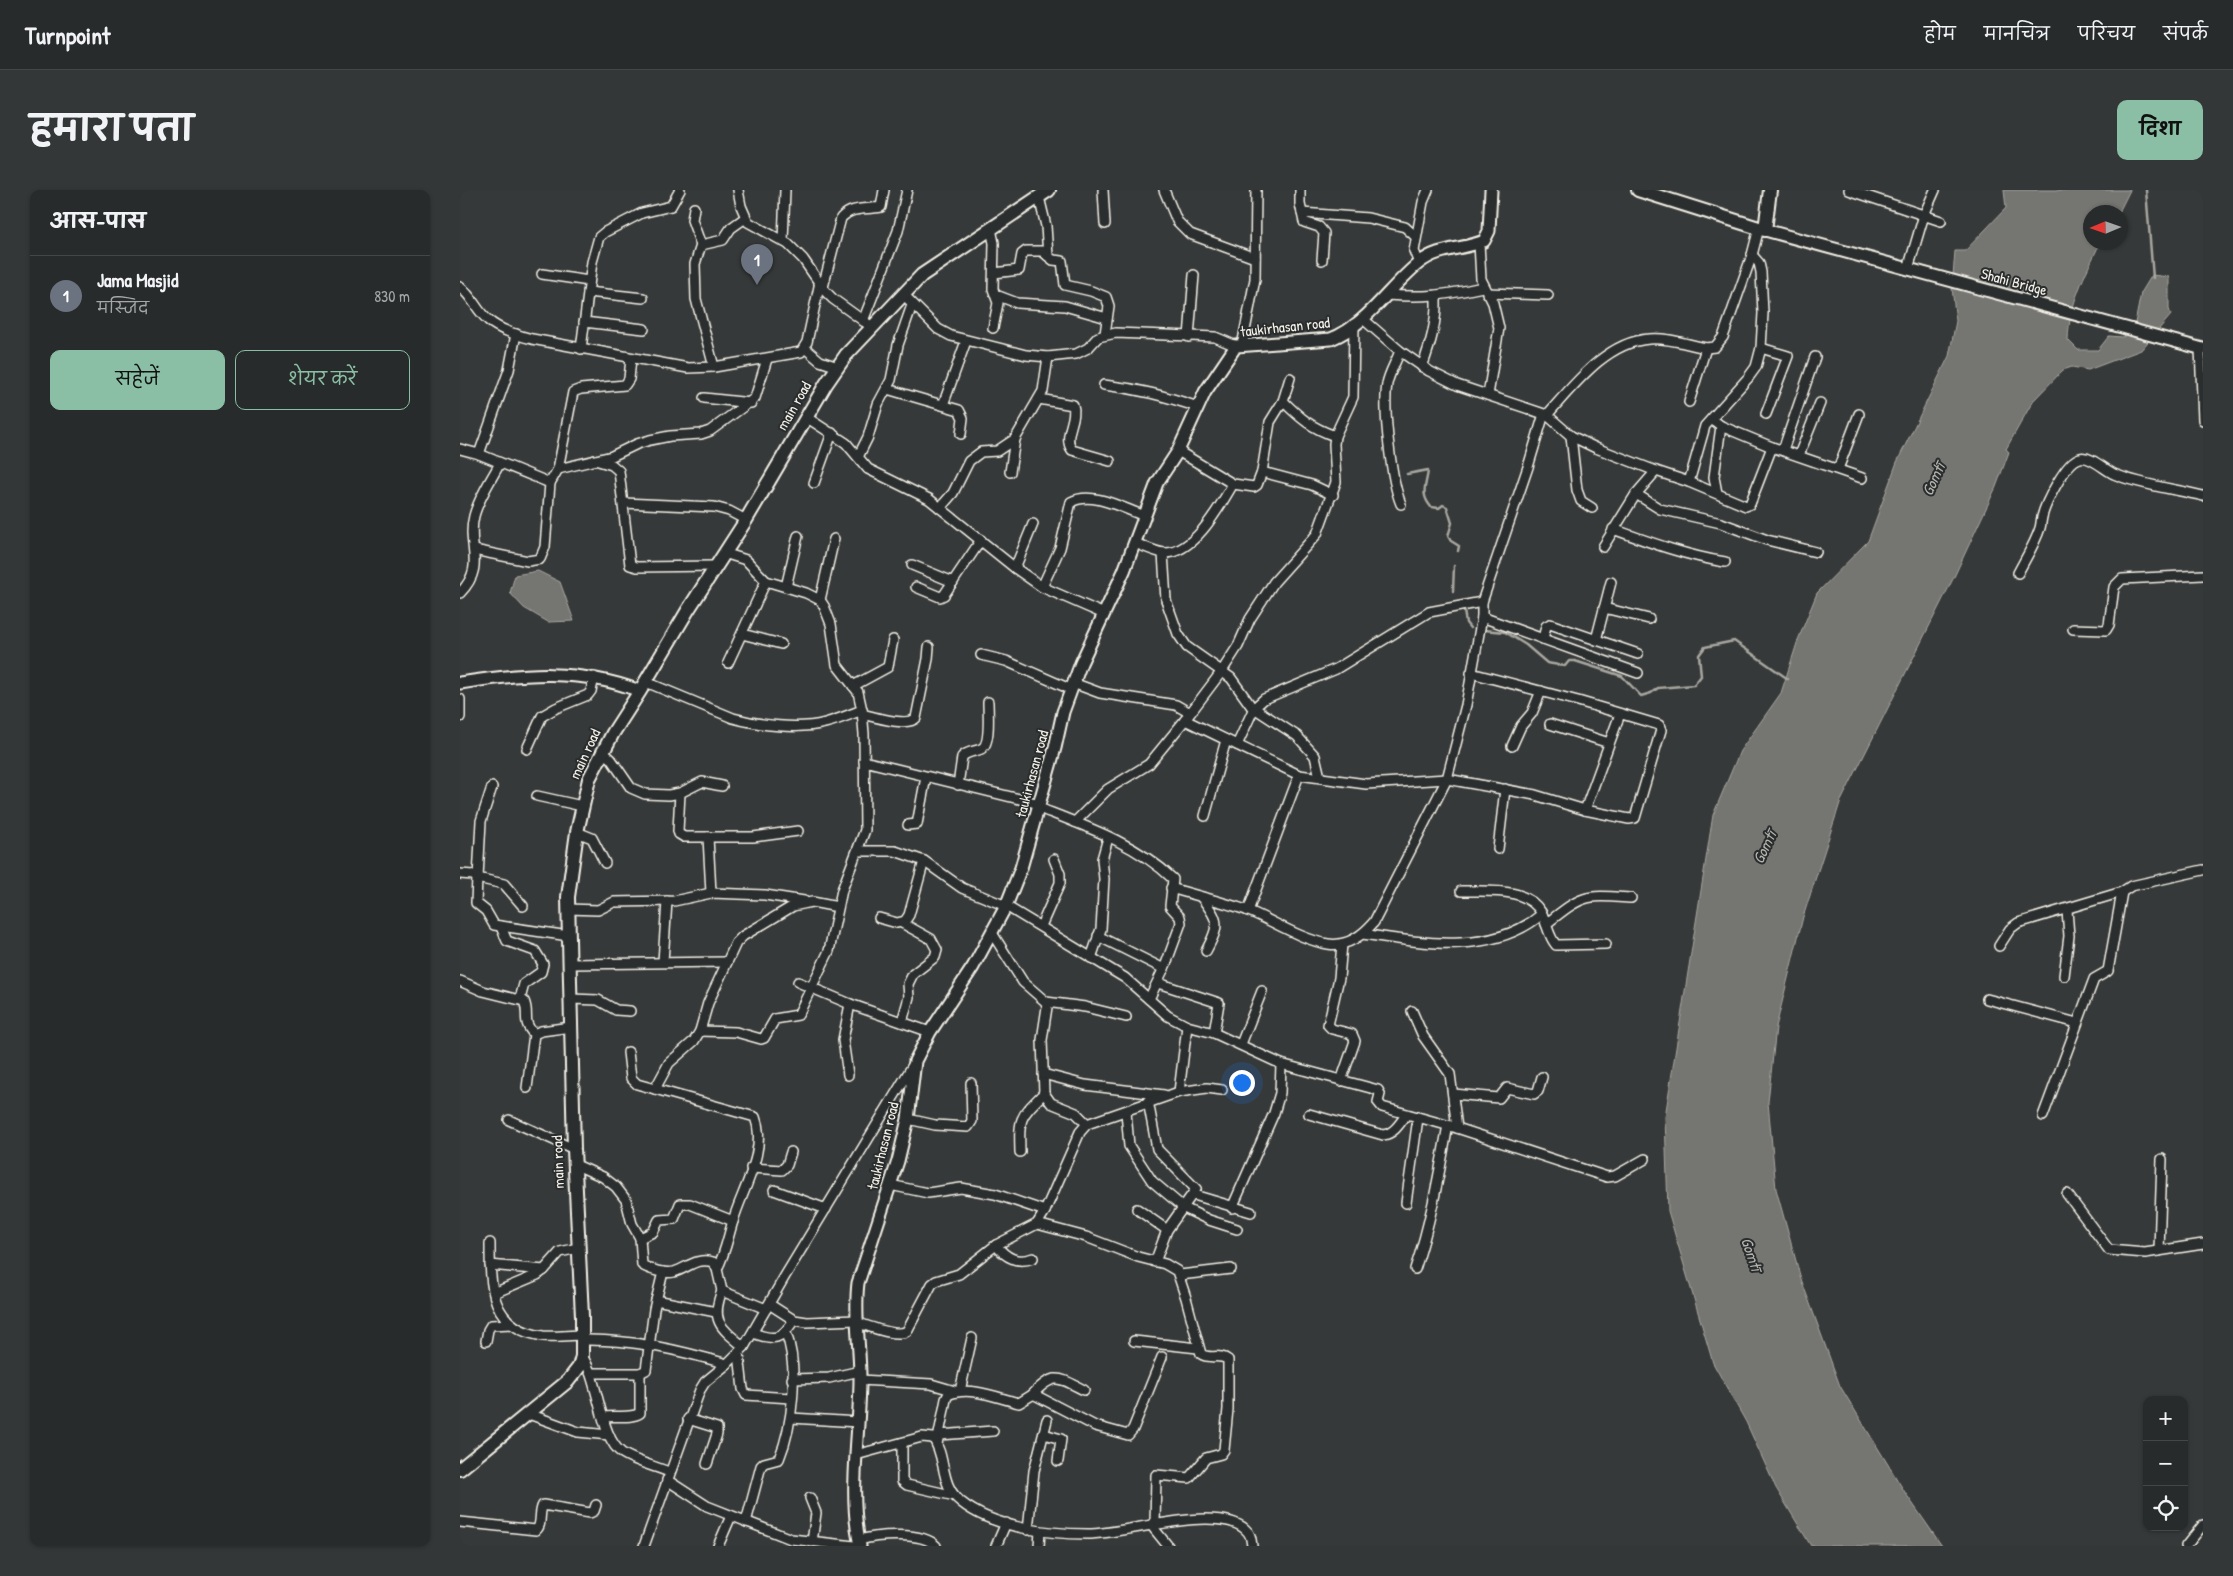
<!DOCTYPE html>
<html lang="hi">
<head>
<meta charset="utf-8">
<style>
	body { margin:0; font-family:"Patrick Hand","Playpen Sans Deva",sans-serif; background:#343737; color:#f1f3f6 }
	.controls { position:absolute; right:15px; bottom:15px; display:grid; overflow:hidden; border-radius:10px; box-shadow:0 1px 4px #0004 }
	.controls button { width:45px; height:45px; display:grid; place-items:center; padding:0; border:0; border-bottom:1px solid #444747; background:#282b2b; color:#f1f3f6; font:25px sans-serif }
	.compass { position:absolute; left:1623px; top:15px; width:45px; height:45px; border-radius:50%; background:#282b2b; box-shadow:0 1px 4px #0004; rotate:268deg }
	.you { position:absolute; left:781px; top:892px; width:18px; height:18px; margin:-12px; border:4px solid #fff; border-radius:50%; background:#1a73e8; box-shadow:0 0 0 8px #1a73e833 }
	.badge { display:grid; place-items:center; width:32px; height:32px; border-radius:50%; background:#8abfa5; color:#fff; font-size:16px; font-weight:700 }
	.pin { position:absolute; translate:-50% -41px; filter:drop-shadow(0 1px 2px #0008) }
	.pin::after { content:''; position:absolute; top:26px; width:18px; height:15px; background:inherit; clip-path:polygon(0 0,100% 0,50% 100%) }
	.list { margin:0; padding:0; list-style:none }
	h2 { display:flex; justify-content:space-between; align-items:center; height:65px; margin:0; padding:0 20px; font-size:21px }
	h2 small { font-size:16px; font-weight:400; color:#a5a7a9 }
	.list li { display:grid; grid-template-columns:32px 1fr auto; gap:15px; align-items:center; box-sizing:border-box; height:80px; padding:0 20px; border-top:1px solid #444747 }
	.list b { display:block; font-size:19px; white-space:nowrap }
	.list p { margin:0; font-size:16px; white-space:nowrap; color:#a5a7a9 }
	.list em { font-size:16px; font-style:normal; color:#a5a7a9 }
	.actions { display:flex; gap:10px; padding:15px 20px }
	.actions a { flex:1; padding:11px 0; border:1px solid #8abfa5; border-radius:10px; text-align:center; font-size:18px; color:#8abfa5 }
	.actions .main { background:#8abfa5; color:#111 }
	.icon { flex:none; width:28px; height:28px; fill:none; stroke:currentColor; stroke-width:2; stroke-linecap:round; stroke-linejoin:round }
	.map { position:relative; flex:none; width:1743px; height:1356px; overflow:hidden; border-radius:10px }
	header { display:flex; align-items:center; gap:30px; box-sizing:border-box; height:70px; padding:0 25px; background:#282b2b; border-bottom:1px solid #444747 }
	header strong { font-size:24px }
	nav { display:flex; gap:28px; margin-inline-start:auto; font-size:18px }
	.intro { display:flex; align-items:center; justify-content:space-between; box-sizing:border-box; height:120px; padding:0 30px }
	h1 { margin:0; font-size:35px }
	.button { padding:12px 22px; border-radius:10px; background:#8abfa5; color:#111; font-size:18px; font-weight:700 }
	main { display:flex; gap:30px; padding:0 30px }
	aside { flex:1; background:#282b2b; border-radius:10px; box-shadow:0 1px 4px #0004 }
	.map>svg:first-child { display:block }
</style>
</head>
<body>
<header>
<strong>Turnpoint</strong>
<nav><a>होम</a><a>मानचित्र</a><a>परिचय</a><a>संपर्क</a></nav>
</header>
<div class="intro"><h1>हमारा पता</h1><a class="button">दिशा</a></div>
<main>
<aside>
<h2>आस-पास<small></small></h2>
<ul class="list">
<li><span class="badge" style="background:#6b7280">1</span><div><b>Jama Masjid</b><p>मस्जिद</p></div><em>830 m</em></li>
</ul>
<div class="actions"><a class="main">सहेजें</a><a>शेयर करें</a></div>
</aside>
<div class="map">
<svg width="1743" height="1356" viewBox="0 0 1743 1356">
	<rect width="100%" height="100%" fill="#363939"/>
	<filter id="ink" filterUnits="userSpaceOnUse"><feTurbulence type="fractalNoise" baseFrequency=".02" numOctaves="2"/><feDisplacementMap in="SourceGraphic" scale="10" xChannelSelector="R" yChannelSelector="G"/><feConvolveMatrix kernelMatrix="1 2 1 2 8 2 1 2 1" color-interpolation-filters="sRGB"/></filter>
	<g filter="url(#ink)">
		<g fill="#757572" stroke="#a8a7a1">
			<path d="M1544,0H1670L1659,22H1630V52L1640,53C1625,85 1609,114 1608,150L1618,160H1638L1649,146L1663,147L1675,133L1681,103L1692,85L1709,87V119L1711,125L1681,160L1628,180L1612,177L1603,180L1573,211L1546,259L1549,262L1536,297L1494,387L1380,613L1343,727L1316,837L1308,912L1316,999L1341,1089L1380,1196L1446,1304L1482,1356H1351L1316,1298L1286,1232L1253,1173L1208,1021L1205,927L1253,625L1280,561L1321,503L1338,450L1357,403L1408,351L1437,272L1489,166L1496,131L1492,98L1495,61H1505L1546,18Z"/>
			<path d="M78,381L100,392L114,431L88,432L64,418L50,403L55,385Z"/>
		</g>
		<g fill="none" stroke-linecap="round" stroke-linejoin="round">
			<g stroke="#a8a7a1" stroke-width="2.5">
				<path d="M1686,0L1693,88"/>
				<path d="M947,284L968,280C967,295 959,303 971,317L979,318L983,315L987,317L992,333L988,346L991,351L999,356L998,361"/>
				<path d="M993,401L994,376"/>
				<path d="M1004,421L1006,433L1010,438"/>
				<path d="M1024,440L1045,442L1066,455L1087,473L1105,476L1109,471H1115L1162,486L1181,506L1191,503L1198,498L1234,495L1241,486L1239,465L1245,457L1274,451L1328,489"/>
			</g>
			<g stroke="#f4f1e8" stroke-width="12">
				<g id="minor">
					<path d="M278,0L281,16L288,32L328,54L343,69L365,101L373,109L412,137"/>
					<path d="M643,0L645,34"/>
					<path d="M704,0L717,31L730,44L795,68"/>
					<path d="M840,0V14L844,32L859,37L864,43L862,70"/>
					<path d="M1389,0L1481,31"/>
					<path d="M579,7L586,36L588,66"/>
					<path d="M234,18L232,30L241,55"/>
					<path d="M842,23L908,28L945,37L956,47"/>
					<path d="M531,39L534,53L533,99L538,113L533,138"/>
					<path d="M323,51L325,0"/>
					<path d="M1019,53L1021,89L1033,113L1039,138L1028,205"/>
					<path d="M959,73L954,61L963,12L968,0"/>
					<path d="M1448,79L1464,25L1475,0"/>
					<path d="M534,83L559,80L562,64L566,61H582L593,70L602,71L605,95L631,101L646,107L649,116L645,144"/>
					<path d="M82,84L129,91"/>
					<path d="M0,97C13,107 16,120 28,130C39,140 57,145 72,149L228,178L254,177L341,162L347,152L360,92"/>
					<path d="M363,97L381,28C392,16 406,20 421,17L424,0"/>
					<path d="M128,102L183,108"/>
					<path d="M1027,103L1088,105"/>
					<path d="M443,104L478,139L491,146L566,165L588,167L616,164L628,158L638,147L656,143L755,147L776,156"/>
					<path d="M536,105L557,113L605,116L647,128"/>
					<path d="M926,105C965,108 985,105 1023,97"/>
					<path d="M902,128L940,161L969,181L997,195L1087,225L1111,246L1136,258L1196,281L1229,292L1286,316L1290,314L1312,257"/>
					<path d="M403,131L438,41L447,0"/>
					<path d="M124,132L184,139"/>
					<path d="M729,147L734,85"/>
					<path d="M782,156L795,89L796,0"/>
					<path d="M345,158L360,171L378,177"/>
					<path d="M1301,158L1328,166L1306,224"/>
					<path d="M1740,158L1743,230"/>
					<path d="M121,159L132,72L139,47L145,42L182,23L211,16L220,0"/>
					<path d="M940,161C936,172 929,183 927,194C923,219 931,290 941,314"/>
					<path d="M254,177L236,109L235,74L241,55L263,50L271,38L285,28"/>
					<path d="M962,177C971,153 977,132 976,107"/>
					<path d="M644,195C679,199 705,206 738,217"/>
					<path d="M427,199L499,220L503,228L501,244"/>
					<path d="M244,208L291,213"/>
					<path d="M579,209L613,215C618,229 602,246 612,260L650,271"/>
					<path d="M823,211C841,229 852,238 875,246"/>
					<path d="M1229,212L1246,158"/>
					<path d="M483,215L506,151"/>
					<path d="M1087,225C1114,195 1146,152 1189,149C1208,147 1229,155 1246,158L1255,157L1263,147L1292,65L1299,38"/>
					<path d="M346,227L386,253L408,279L469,309L555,378L582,397L644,424"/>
					<path d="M1252,229L1261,236L1312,257L1402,288"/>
					<path d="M1111,246L1117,300L1121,311L1132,318"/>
					<path d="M0,259L19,264L90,293"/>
					<path d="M1323,260L1355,167"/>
					<path d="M718,261L773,294L794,297L797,295L802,282L810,232L823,211L830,188"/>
					<path d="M19,264L49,180L56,144"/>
					<path d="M1339,265L1360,213"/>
					<path d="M398,267L408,247L418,214L431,190L438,155L452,115"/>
					<path d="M135,270L152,275L159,281L170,375L177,377L256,376"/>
					<path d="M98,279L152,266L177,254L190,250L210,246L241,244L250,241L295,208L307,169"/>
					<path d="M1378,279L1399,224"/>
					<path d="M550,282L555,249L583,201L588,167"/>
					<path d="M802,282L852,295L873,305"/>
					<path d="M1229,292L1245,236L1288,188L1296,177L1301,158L1303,123L1301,82L1299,73L1292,65"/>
					<path d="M354,293L372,243"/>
					<path d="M1257,303L1254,287L1261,236"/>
					<path d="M1176,304L1200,319L1261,333L1307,350L1356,362"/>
					<path d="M163,313L254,317L269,321L286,330"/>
					<path d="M480,318L493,303L509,271L521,262L537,261L555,249"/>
					<path d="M1153,339C1189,352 1227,366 1265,372"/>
					<path d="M675,353C683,356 695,362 704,363C734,364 760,316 773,294"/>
					<path d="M1143,357L1176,304L1196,281"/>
					<path d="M14,360L68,371L80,369L85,357L90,293L98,279L113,202L121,199L165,195L169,189L171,168"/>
					<path d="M703,363L706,410L718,444L727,457L771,488L791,516L837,546L855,566L860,587"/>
					<path d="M452,375L493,392"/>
					<path d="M555,378L573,334"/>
					<path d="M1558,383C1565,369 1575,354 1580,338C1581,335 1581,331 1582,327C1585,314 1606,271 1620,268C1630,265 1645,280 1654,284C1681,295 1714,299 1743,306"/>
					<path d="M326,397L338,346"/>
					<path d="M456,397L480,407L484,405L521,350"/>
					<path d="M582,397L600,358L611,312C632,300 664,319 685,326"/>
					<path d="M0,403C27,376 6,356 14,326C19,307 31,290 40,273"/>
					<path d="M360,410L374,349"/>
					<path d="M1144,418L1189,429"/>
					<path d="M1022,427L1178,483"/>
					<path d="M1613,439L1646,440L1649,435L1654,397L1662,389L1743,385"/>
					<path d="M282,444L321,454"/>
					<path d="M1083,449L1086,436L1090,434L1178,464"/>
					<path d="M1136,450L1151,392"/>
					<path d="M521,465L546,471L610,499"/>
					<path d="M268,473L306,391"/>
					<path d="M186,492L273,528C298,535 339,540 365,533C377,530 389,525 402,520"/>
					<path d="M613,493L640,503L716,515L730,523"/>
					<path d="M393,496L428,477L433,450"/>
					<path d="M0,509V527"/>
					<path d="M402,524C414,527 448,537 456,528L468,469L469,457"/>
					<path d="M725,530L839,585L906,594L987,589L1075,605L1125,620L1169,629L1175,628L1201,540L1199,535L1118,511L1011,483"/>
					<path d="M1090,534L1149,553"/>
					<path d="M777,555L794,518L804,509L876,479L969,422L1022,412"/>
					<path d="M1052,556L1061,536L1072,523L1081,501"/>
					<path d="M67,559L82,526L96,518L128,505L131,501L134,487"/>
					<path d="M142,561L151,569L171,598L185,604L209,605L220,603L242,592L262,596"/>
					<path d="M404,571L580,614"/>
					<path d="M498,595L502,567C507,561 514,562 521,559C531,555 528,523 528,512"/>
					<path d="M220,603L218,641L219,644L224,647H293L338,641"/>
					<path d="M77,606L122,616"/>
					<path d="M579,618C625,636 677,654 713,689L710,716L720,727L721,733L706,774L689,809"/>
					<path d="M1125,620L1160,524"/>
					<path d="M745,626L766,550"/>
					<path d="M615,632L648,599L689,574L725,530L762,481L778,456L790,429L814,392L857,344L876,292L874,254L875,246L893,207L894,134"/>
					<path d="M448,635L457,634L466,587"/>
					<path d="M117,642L132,648L145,673"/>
					<path d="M248,647L251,703"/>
					<path d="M1038,659L1045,599"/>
					<path d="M398,661H435L464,671L502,698L546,716L665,788L708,826L727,836L754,843L821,874L918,900L920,904L918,912L922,917L997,938L1147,987L1155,986L1185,969"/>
					<path d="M0,684L13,685L17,688L16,713L26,721L34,735L109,746"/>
					<path d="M17,688L44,694L63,716"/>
					<path d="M18,688L21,631L32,597"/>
					<path d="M711,698C737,706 764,712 789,721C813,731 842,750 868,754C887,757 902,746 914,732L987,589L1006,515L1022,427V412L1068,277L1084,224"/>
					<path d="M1001,701C1027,702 1065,696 1081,722C1087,732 1088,746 1096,755L1146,754"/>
					<path d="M741,707C760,731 760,735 746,761"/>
					<path d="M108,719L138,720L154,712L214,711L251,703L305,705L344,711"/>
					<path d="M788,721L839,585"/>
					<path d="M419,728L437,733L445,731L449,725L464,671"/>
					<path d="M442,733L471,749L477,760L475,767L453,784L448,794L449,807L442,832"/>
					<path d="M1086,734C1124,704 1123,705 1171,708"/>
					<path d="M581,736L600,693V684L594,669"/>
					<path d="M41,737L47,751L75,761L83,774L81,782L64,794L60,809"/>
					<path d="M532,743L563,792L586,812L587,817L582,850L584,903L591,913L616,923L627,934"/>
					<path d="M903,744C962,753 1033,766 1082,724"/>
					<path d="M638,746L704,779"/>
					<path d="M1539,756L1550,739L1558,733L1662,702"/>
					<path d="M631,768L641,739L644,689L642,669L648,648"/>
					<path d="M203,772L207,711"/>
					<path d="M110,774L267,772"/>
					<path d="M1604,786L1609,746L1607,720"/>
					<path d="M0,791L23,801L64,811C70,824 61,831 74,844"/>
					<path d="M338,792L390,814L470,842"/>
					<path d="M698,793L759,813L754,843"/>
					<path d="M111,809L138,810L156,820L170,821"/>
					<path d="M1527,809L1617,833"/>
					<path d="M586,812L625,817L666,827"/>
					<path d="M952,821L963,846L990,884L997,938"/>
					<path d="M240,841L276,842L301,849L304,848L315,829L338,825L369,761L382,700L405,640L404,544L402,520L398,502L377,475L371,434L364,416L360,410L346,403L306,391L286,370L264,363"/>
					<path d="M781,854L802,801"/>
					<path d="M168,862L171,888L177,894L295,927C308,960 282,1000 273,1031C268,1047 265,1064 257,1079"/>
					<path d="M583,884L625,895L704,905"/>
					<path d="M388,885L383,850L390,814"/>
					<path d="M881,891L895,851L892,844L872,839L868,835L879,788L882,754"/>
					<path d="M67,898L74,844L81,841L111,837"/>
					<path d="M195,899L209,873L234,851L240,841L248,813L276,753L283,746L333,716L352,712L378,717"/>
					<path d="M719,902L727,836"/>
					<path d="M993,904L1039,908L1047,898L1074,904L1078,901L1082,887"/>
					<path d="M688,911L697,959L736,999L707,1040L695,1072"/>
					<path d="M666,922L669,956L692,991L724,1018L749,1030L777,1039"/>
					<path d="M849,924L923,945C934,944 940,933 946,925"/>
					<path d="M1583,926L1634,789L1648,781L1662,702L1671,696L1743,680"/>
					<path d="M448,929L475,935L508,937L512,931L511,893"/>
					<path d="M49,930L114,959"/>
					<path d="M560,962C559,927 559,928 584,903"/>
					<path d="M114,974L143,987L156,997L166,1010L172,1034L180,1048L182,1075C190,1080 205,1084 214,1082C228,1078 236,1067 253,1072L257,1079L262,1101L306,1119"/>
					<path d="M291,978L322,980L327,975L331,962"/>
					<path d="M430,995L468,1003L501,998L535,1004L585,1021"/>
					<path d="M314,1000L366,1019"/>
					<path d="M1607,1004L1649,1060L1685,1063L1743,1054"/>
					<path d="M734,1005L791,1022"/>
					<path d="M946,1013L958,928"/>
					<path d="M772,1018L814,923L820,903L821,874"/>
					<path d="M677,1019L707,1040"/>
					<path d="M577,1034L626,1047L678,1067L705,1074L717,1081L726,1108L741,1164C749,1170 760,1163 768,1170V1219L764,1260L761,1264L746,1268L729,1288L696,1285L695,1334"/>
					<path d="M180,1048L193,1042L199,1030L214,1029L220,1014H230L273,1031"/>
					<path d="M30,1053C30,1096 30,1139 83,1146C96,1147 109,1145 122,1145"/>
					<path d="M536,1055C546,1068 557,1074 573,1068"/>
					<path d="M1699,1061L1702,969"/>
					<path d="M30,1075L84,1080"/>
					<path d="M955,1079C971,1032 979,984 988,935"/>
					<path d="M720,1085L771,1079"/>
					<path d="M262,1101C250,1131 261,1138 284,1157"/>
					<path d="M34,1103L77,1085L84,1080L100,1062L118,1058"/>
					<path d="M196,1110L256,1122"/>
					<path d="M309,1114L334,1130L347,1132L396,1130"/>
					<path d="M396,1132C408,1136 437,1148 447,1141L472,1094L476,1091L499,1084L536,1055L577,1034L585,1021L620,942L627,934L719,902L747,898L762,900"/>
					<path d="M293,1143C315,1151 321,1150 334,1130"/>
					<path d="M122,1150C172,1149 219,1160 267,1174"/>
					<path d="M26,1151L28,1140L31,1135L52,1134"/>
					<path d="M674,1151L738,1158"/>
					<path d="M279,1164L283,1199L286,1205L331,1208"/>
					<path d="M122,1166C139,1190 140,1248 162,1263C176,1272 194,1276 209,1282"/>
					<path d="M131,1183H180L186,1180L194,1119L203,1082"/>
					<path d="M332,1189L369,1188L400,1181"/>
					<path d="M400,1190L471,1194L495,1201"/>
					<path d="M500,1201L512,1148"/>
					<path d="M572,1205C594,1182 598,1187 624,1200"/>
					<path d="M69,1224L118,1242L149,1245"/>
					<path d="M144,1227C155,1225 171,1229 180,1223V1183"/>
					<path d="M331,1228L398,1232"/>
					<path d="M228,1229L257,1238V1244L247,1274"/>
					<path d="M584,1244L601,1249L598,1271"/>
					<path d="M479,1245L533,1241"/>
					<path d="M442,1253V1291L447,1295L495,1306"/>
					<path d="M477,1254L486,1209L488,1205C509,1195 538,1208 559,1213L572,1205H575L635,1236L668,1245L673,1239L702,1167"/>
					<path d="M396,1265L462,1247L473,1248C487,1268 479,1295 501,1312C533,1338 589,1344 628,1344C666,1344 756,1314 785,1339C791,1344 791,1349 792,1356"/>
					<path d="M207,1290L247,1316L331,1349L394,1356"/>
					<path d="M350,1308L356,1323L352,1352"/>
					<path d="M0,1332L76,1340C83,1335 78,1323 83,1315L130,1323L134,1321L136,1315"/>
					<path d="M286,1332L301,1276L304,1273L319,1269C333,1235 339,1178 326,1143"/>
					<path d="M691,1335L708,1356"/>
					<path d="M568,1340L574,1281L587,1230"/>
					<path d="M399,1350C417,1345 463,1341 476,1356"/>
					<path d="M184,1356L240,1200L245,1192L267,1174L284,1157L325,1086L453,875"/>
					<path d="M258,1356L271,1326"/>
					<path d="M536,1356L546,1333"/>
					<path d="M579,1356L580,1341"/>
					<path d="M1726,1356L1743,1335"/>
				</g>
			</g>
			<g stroke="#f4f1e8" stroke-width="15">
				<g id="tertiary">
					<path d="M1305,40L1743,159"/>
					<path d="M0,493C63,483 119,478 180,501"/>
					<path d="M400,1356C388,1301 400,1243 400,1188C400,1156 394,1125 398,1093L438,971L448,929L455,871L470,842L513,777L546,716L561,678L595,558L603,522L621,473L664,381L697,293L718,261L745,202L776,156L871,149C907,135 929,97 959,73C979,57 1002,60 1024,51L1029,41L1031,0"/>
				</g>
			</g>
			<g stroke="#f4f1e8" stroke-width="16">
				<g id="secondary">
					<path d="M1178,0L1305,40L1310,0"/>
					<path d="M0,1279L108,1191L119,1177L122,1166V1126L114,959L108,707L117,642L129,589L153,543L180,501L228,420L286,330L366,194L386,165L462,85L589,0"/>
				</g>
			</g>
			<use href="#minor" stroke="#2a2d2e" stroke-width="9"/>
			<use href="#tertiary" stroke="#2a2d2e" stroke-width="11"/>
			<use href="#secondary" stroke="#2a2d2e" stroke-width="12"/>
		</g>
	</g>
	<g text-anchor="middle" stroke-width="4" stroke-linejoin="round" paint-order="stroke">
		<g font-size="15" fill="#f4f1e8" stroke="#2a2d2e">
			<text transform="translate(1554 92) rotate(15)" y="5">Shahi Bridge</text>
			<text transform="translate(825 137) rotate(-6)" y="5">taukirhasan road</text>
			<text transform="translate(334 216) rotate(-60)" y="5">main road</text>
			<text transform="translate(125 564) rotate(-65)" y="5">main road</text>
			<text transform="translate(572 584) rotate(-75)" y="5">taukirhasan road</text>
			<text transform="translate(423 956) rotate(-76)" y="5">taukirhasan road</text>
			<text transform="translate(98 972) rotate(-92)" y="5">main road</text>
		</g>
		<g font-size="16" font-style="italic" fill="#b4b3ad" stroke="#2a2d2e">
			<text transform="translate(1473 289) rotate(-66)" y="6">Gomtī</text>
			<text transform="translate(1304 657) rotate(-65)" y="6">Gomtī</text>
			<text transform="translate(1292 1064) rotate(71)" y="6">Gomtī</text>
		</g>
	</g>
</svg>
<div class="controls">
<button>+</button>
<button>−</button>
<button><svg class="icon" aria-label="locate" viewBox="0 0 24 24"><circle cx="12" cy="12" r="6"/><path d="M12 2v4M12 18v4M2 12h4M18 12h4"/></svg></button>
</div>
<svg class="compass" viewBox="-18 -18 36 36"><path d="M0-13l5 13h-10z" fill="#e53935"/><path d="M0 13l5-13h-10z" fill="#a5a7a9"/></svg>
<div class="you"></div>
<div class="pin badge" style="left:297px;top:95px;background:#6b7280">1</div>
</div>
</main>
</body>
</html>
